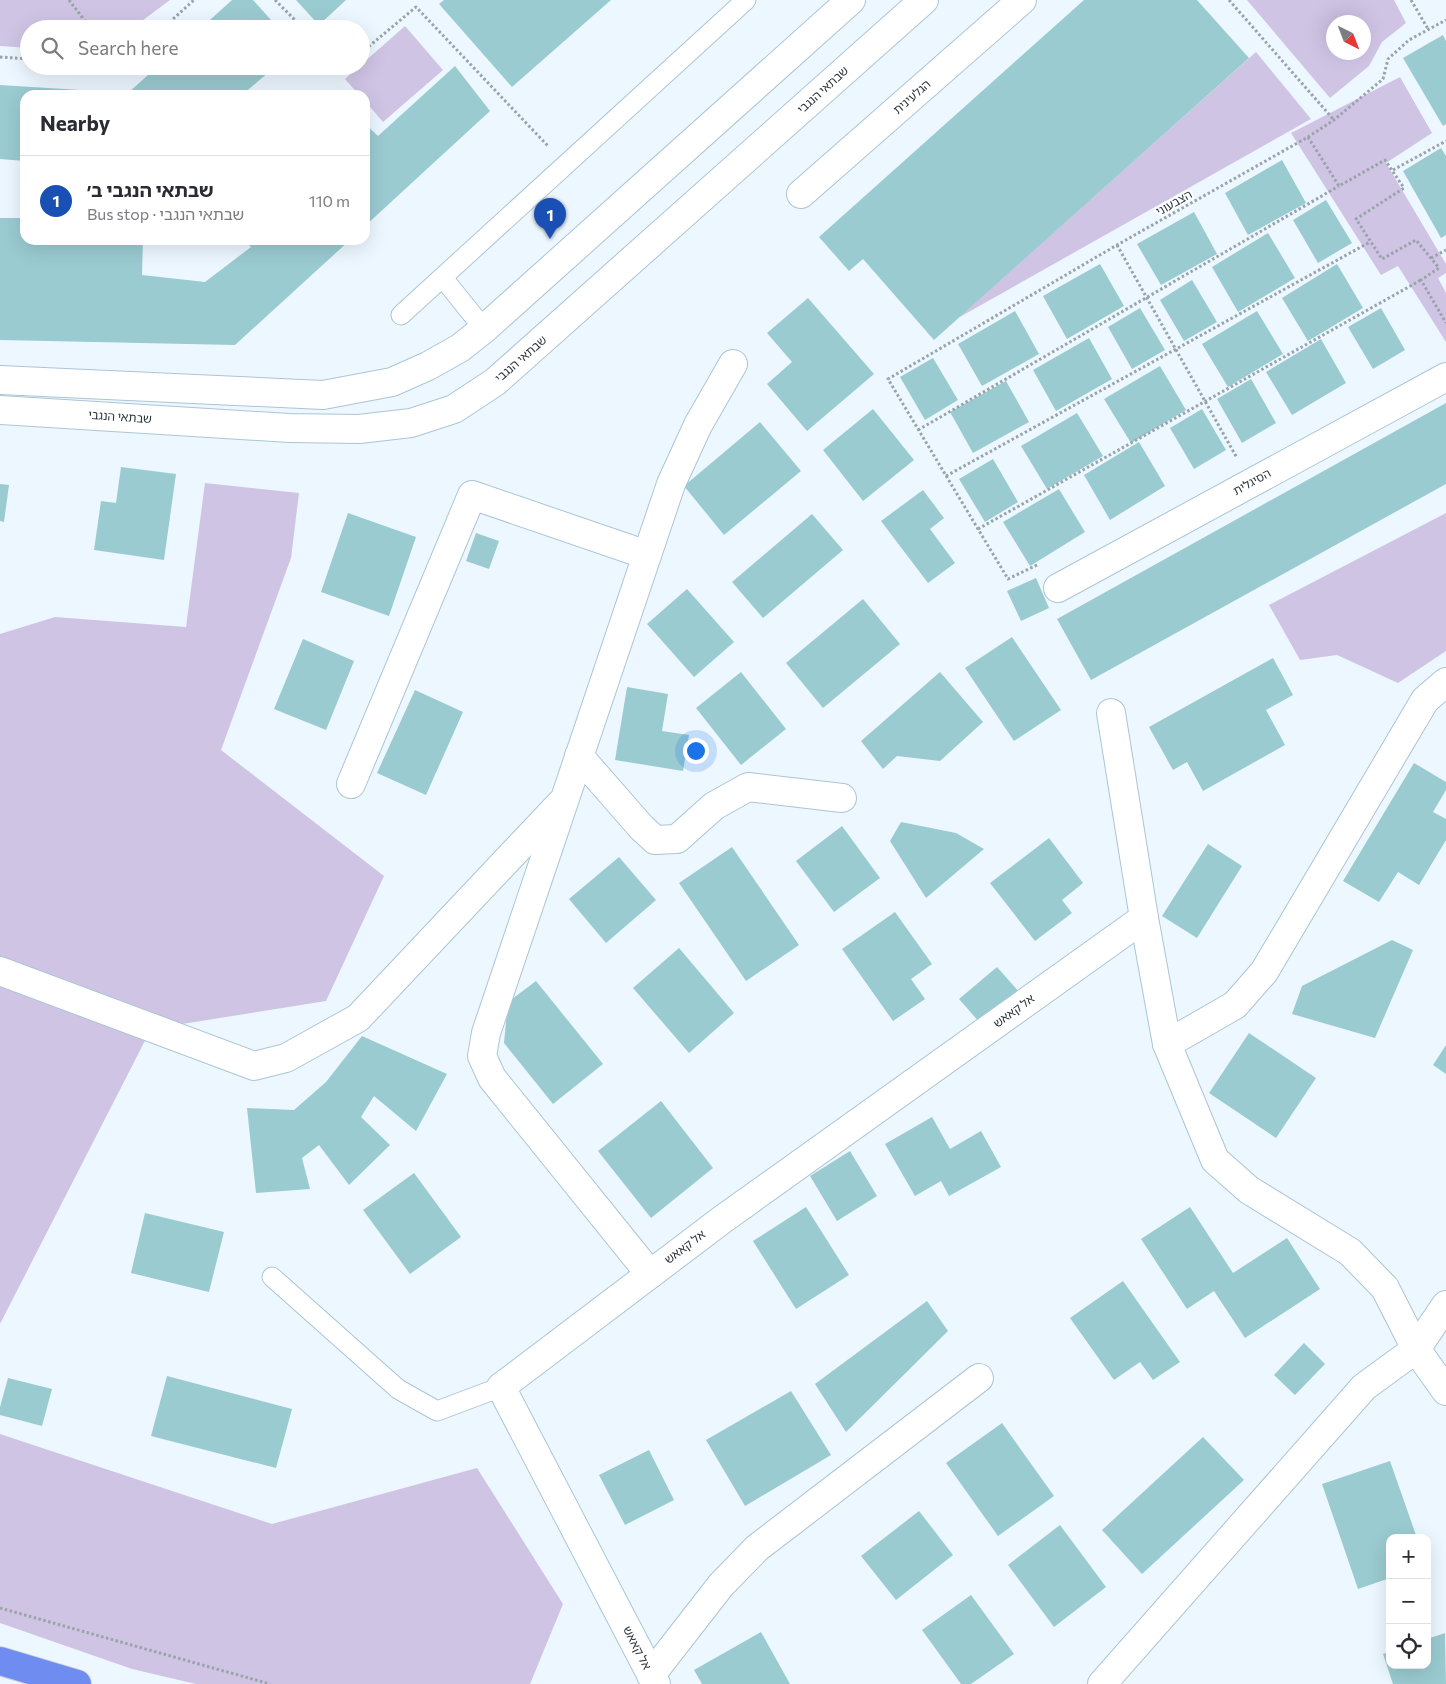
<!DOCTYPE html>
<html lang="en">
<head>
<meta charset="utf-8">
<style>
	body { margin:0; font-family:Commissioner,"Noto Sans Hebrew",sans-serif; background:#f7f7f7; color:#2b2b33 }
	.controls { position:absolute; right:15px; bottom:15px; display:grid; overflow:hidden; border-radius:10px; box-shadow:0 5px 20px #0002 }
	.controls button { width:45px; height:45px; display:grid; place-items:center; padding:0; border:0; border-bottom:1px solid #e1e1e2; background:#fff; color:#2b2b33; font:25px sans-serif }
	.compass { position:absolute; left:1326px; top:15px; width:45px; height:45px; border-radius:50%; background:#fff; box-shadow:0 5px 20px #0002; rotate:138deg }
	.you { position:absolute; left:695px; top:750px; width:18px; height:18px; margin:-12px; border:4px solid #fff; border-radius:50%; background:#1a73e8; box-shadow:0 0 0 8px #1a73e833 }
	.badge { display:grid; place-items:center; width:32px; height:32px; border-radius:50%; background:#0f766e; color:#fff; font-size:16px; font-weight:700 }
	.pin { position:absolute; translate:-50% -41px; filter:drop-shadow(0 1px 2px #0008) }
	.pin::after { content:''; position:absolute; top:26px; width:18px; height:15px; background:inherit; clip-path:polygon(0 0,100% 0,50% 100%) }
	.list { margin:0; padding:0; list-style:none }
	h2 { display:flex; justify-content:space-between; align-items:center; height:65px; margin:0; padding:0 20px; font-size:21px }
	h2 small { font-size:16px; font-weight:400; color:#7c7c81 }
	.list li { display:grid; grid-template-columns:32px 1fr auto; gap:15px; align-items:center; box-sizing:border-box; height:90px; padding:0 20px; border-top:1px solid #e1e1e2 }
	.list b { display:block; font-size:19px; white-space:nowrap }
	.list p { margin:0; font-size:16px; white-space:nowrap; color:#7c7c81 }
	.list em { font-size:16px; font-style:normal; color:#7c7c81 }
	.icon { flex:none; width:28px; height:28px; fill:none; stroke:currentColor; stroke-width:2; stroke-linecap:round; stroke-linejoin:round }
	.map { position:relative; flex:none; width:1446px; height:1684px; overflow:hidden }
	.search { position:absolute; background:#fff; box-shadow:0 5px 20px #0002; left:20px; top:20px; width:350px; height:55px; display:flex; align-items:center; gap:12px; box-sizing:border-box; padding:0 18px; border-radius:28px; color:#7c7c81; font-size:19px }
	.panel { position:absolute; background:#fff; box-shadow:0 5px 20px #0002; left:20px; top:90px; width:350px; height:155px; border-radius:15px }
	.map>svg:first-child { display:block }
</style>
</head>
<body>
<div class="map">
<svg width="1446" height="1684" viewBox="0 0 1446 1684">
	<rect width="100%" height="100%" fill="#edf7ff"/>
	<g fill="#d0c4e5" fill-rule="evenodd">
		<path d="M0,0H170L131,29H29V48L0,46Z"/>
		<path d="M1247,0H1394L1406,23L1382,42L1369,66L1330,98ZM1334,22H1364V52H1334Z"/>
		<path d="M405,26L443,70L383,122L365,101V95H359L345,79Z"/>
		<path d="M1256,52L1311,119L958,318Z"/>
		<path d="M1400,77L1432,133L1386,163L1446,264V273L1438,278L1446,293V342L1398,266L1381,275L1291,133Z"/>
		<path d="M205,483L299,493L291,558L221,750L384,876L326,1001L151,1029L0,1324V634L55,617L186,627Z"/>
		<path d="M1446,513V651L1398,683L1337,655L1300,660L1269,605Z"/>
		<path d="M0,1434L272,1524L477,1468L563,1604L530,1684H196L132,1669L0,1623Z"/>
	</g>
	<g fill="#9acbd1">
		<path d="M232,0H253L279,29H200Z"/>
		<path d="M296,0H346L319,25Z"/>
		<path d="M444,0H611L512,87L439,4Z"/>
		<path d="M1084,0H1197L1249,58L934,340L863,259L849,271L819,237Z"/>
		<path d="M1443,35L1446,41V124L1443,126L1403,58Z"/>
		<path d="M158,66H276L242,95H25V161L0,159V85L128,93Z"/>
		<path d="M455,66L490,111L365,226V124L378,136Z"/>
		<path d="M1441,148L1446,156V235L1441,238L1403,171Z"/>
		<path d="M1282,160L1306,203L1248,235L1225,193Z"/>
		<path d="M1326,200L1352,243L1318,263L1293,220Z"/>
		<path d="M1194,212L1217,254L1161,285L1137,244Z"/>
		<path d="M0,218H25V240H143L142,275L205,282L251,247L244,240H350L235,345L0,340Z"/>
		<path d="M1268,233L1295,278L1238,312L1212,267Z"/>
		<path d="M1100,264L1124,306L1067,339L1043,296Z"/>
		<path d="M1337,264L1363,308L1308,341L1282,298Z"/>
		<path d="M1192,280L1217,322L1184,341L1160,300Z"/>
		<path d="M808,298L874,374L807,431L767,384L792,362L767,333Z"/>
		<path d="M1140,308L1165,350L1132,369L1108,327Z"/>
		<path d="M1381,308L1405,350L1373,369L1348,327Z"/>
		<path d="M1015,311L1039,354L982,386L958,344Z"/>
		<path d="M1257,311L1283,354L1228,387L1202,344Z"/>
		<path d="M1089,338L1112,379L1056,411L1033,370Z"/>
		<path d="M1321,339L1346,383L1292,415L1266,372Z"/>
		<path d="M933,358L958,400L925,420L900,377Z"/>
		<path d="M1160,366L1186,410L1131,443L1104,399Z"/>
		<path d="M1251,379L1276,423L1242,443L1217,399Z"/>
		<path d="M1006,381L1029,422L973,453L950,412Z"/>
		<path d="M1446,403V484L1091,680L1057,619Z"/>
		<path d="M873,409L914,460L863,501L823,450Z"/>
		<path d="M1202,409L1226,450L1194,469L1170,428Z"/>
		<path d="M1077,413L1103,456L1047,489L1021,446Z"/>
		<path d="M760,422L801,471L724,535L684,486Z"/>
		<path d="M1139,442L1165,486L1110,520L1084,475Z"/>
		<path d="M993,459L1018,502L985,522L959,479Z"/>
		<path d="M121,467L176,474L164,560L94,550L101,501L116,503Z"/>
		<path d="M0,484L9,485L4,522L0,521Z"/>
		<path d="M1059,489L1085,532L1030,566L1003,522Z"/>
		<path d="M923,490L944,518L930,529L955,563L928,583L881,521Z"/>
		<path d="M348,513L416,537L389,616L321,592Z"/>
		<path d="M812,514L843,550L763,618L732,582Z"/>
		<path d="M476,533L499,541L489,569L466,561Z"/>
		<path d="M1036,578L1049,608L1021,621L1007,591Z"/>
		<path d="M687,589L734,642L694,677L647,624Z"/>
		<path d="M863,599L900,644L823,708L786,663Z"/>
		<path d="M1012,637L1061,710L1014,741L965,668Z"/>
		<path d="M303,639L354,661L326,730L274,709Z"/>
		<path d="M1273,658L1293,695L1266,710L1285,745L1203,791L1187,762L1173,770L1149,727Z"/>
		<path d="M741,672L786,729L741,765L696,708Z"/>
		<path d="M940,672L983,722L940,761L897,756L883,769L861,741Z"/>
		<path d="M627,687L668,694L662,731L689,735L683,771L615,760Z"/>
		<path d="M415,690L463,712L426,795L377,773Z"/>
		<path d="M1414,763L1446,782V790L1433,812L1446,819V840L1419,885L1398,872L1379,902L1343,881Z"/>
		<path d="M901,822L956,833L984,849L926,898L890,841Z"/>
		<path d="M842,826L880,878L834,912L796,861Z"/>
		<path d="M1049,838L1083,883L1062,900L1072,913L1035,941L990,883Z"/>
		<path d="M1208,844L1242,866L1197,938L1162,916Z"/>
		<path d="M732,847L799,945L746,981L679,883Z"/>
		<path d="M619,857L656,900L606,943L569,899Z"/>
		<path d="M895,912L932,964L911,979L925,999L893,1021L842,949Z"/>
		<path d="M1392,940L1413,950L1375,1038L1292,1014L1302,986Z"/>
		<path d="M679,948L734,1013L689,1053L633,988Z"/>
		<path d="M997,967L1019,992L981,1024L959,999Z"/>
		<path d="M536,981L603,1064L553,1104L504,1043L508,1002Z"/>
		<path d="M1249,1033L1316,1078L1276,1138L1209,1093Z"/>
		<path d="M362,1036L447,1074L416,1131L374,1096L361,1117L390,1145L349,1185L319,1145L302,1158L310,1189L256,1193L247,1108L294,1110L326,1082Z"/>
		<path d="M1446,1045V1074L1433,1065Z"/>
		<path d="M661,1101L713,1168L651,1218L598,1151Z"/>
		<path d="M932,1117L950,1149L981,1131L1001,1167L949,1196L941,1181L915,1196L885,1144Z"/>
		<path d="M850,1151L877,1196L837,1221L810,1176Z"/>
		<path d="M414,1173L461,1237L410,1274L363,1210Z"/>
		<path d="M806,1207L849,1275L796,1309L753,1241Z"/>
		<path d="M1190,1207L1233,1273L1287,1238L1320,1289L1245,1338L1214,1291L1187,1309L1141,1239Z"/>
		<path d="M145,1213L224,1232L209,1292L131,1273Z"/>
		<path d="M1123,1281L1180,1362L1153,1380L1140,1362L1114,1380L1070,1318Z"/>
		<path d="M927,1301L948,1331L846,1432L815,1384Z"/>
		<path d="M1304,1343L1325,1364L1295,1395L1274,1375Z"/>
		<path d="M167,1376L292,1409L276,1468L151,1436Z"/>
		<path d="M8,1378L52,1389L42,1426L0,1415V1407Z"/>
		<path d="M791,1391L831,1455L745,1506L706,1440Z"/>
		<path d="M1002,1423L1054,1496L998,1536L946,1463Z"/>
		<path d="M1203,1437L1244,1480L1142,1574L1102,1530Z"/>
		<path d="M649,1450L674,1500L625,1525L599,1475Z"/>
		<path d="M1390,1461L1417,1538H1390V1578L1358,1589L1322,1484Z"/>
		<path d="M919,1511L953,1555L896,1600L861,1556Z"/>
		<path d="M1060,1525L1106,1587L1054,1627L1008,1565Z"/>
		<path d="M971,1595L1014,1654L971,1684H961L922,1630Z"/>
		<path d="M761,1632L790,1684H702L694,1670Z"/>
		<path d="M1445,1633L1446,1684H1393L1383,1654L1390,1652V1665H1427V1639Z"/>
	</g>
	<g fill="none" stroke-linecap="round" stroke-linejoin="round">
		<g stroke="#abc5d6" stroke-width="21">
			<g id="service">
				<path d="M443,278L484,329"/>
				<path d="M401,315L746,0"/>
				<path d="M272,1277L398,1389L437,1411L501,1387"/>
			</g>
		</g>
		<g stroke="#abc5d6" stroke-width="30">
			<g id="minor">
				<path d="M801,194L1022,0"/>
				<path d="M1058,588L1446,377"/>
				<path d="M1111,713L1144,918L1167,1044L1215,1160L1249,1190L1350,1252L1385,1288L1416,1349L1446,1391"/>
				<path d="M579,756L641,827L655,840L677,839L714,806L748,787L842,798"/>
				<path d="M351,784L472,495L647,555"/>
				<path d="M0,971L254,1066L286,1058L358,1018L560,804"/>
				<path d="M1167,1044L1235,1005L1264,972L1425,700L1446,682"/>
				<path d="M650,1274L492,1078L482,1056L486,1033L671,484L698,425L733,364"/>
				<path d="M651,1675L721,1585L757,1548L979,1378"/>
				<path d="M656,1684L501,1387L723,1219L1144,918"/>
				<path d="M1102,1684L1364,1387L1416,1349L1446,1305"/>
			</g>
		</g>
		<g stroke="#abc5d6" stroke-width="30">
			<g id="tertiary">
				<path d="M0,380L323,395L392,382L428,366L460,348L484,329L851,0"/>
				<path d="M0,410L289,428L359,429L411,423L454,409L495,382L924,0"/>
			</g>
		</g>
		<g stroke="#d0d3d4" stroke-width="30">
			<path id="motorway" d="M0,1661L77,1684"/>
		</g>
		<g stroke="#99a3aa" stroke-width="3" stroke-dasharray="2.5 2.5" stroke-linecap="butt">
			<path d="M69,0L91,29"/>
			<path d="M275,0L304,29"/>
			<path d="M1229,0L1334,120"/>
			<path d="M1411,0L1428,29"/>
			<path d="M162,29L194,0"/>
			<path d="M361,53L416,7L548,146"/>
			<path d="M0,57L29,59"/>
			<path d="M342,66L343,68L345,66"/>
			<path d="M1308,137L1339,186L1385,160L1404,188L1356,219L1382,259L1416,240L1439,268L1421,280L1446,323"/>
			<path d="M1393,170L1446,141"/>
			<path d="M1117,245L1237,458"/>
			<path d="M1431,258L1446,250"/>
			<path d="M918,430L1339,186"/>
			<path d="M946,476L1370,242"/>
			<path d="M978,529L1421,280"/>
			<path d="M1037,565L1008,579L888,379L1117,245L1308,137L1334,120L1383,79L1388,59L1409,40L1446,20"/>
			<path d="M0,1608L270,1684"/>
		</g>
		<use href="#service" stroke="#fff" stroke-width="19"/>
		<use href="#minor" stroke="#fff" stroke-width="28"/>
		<use href="#tertiary" stroke="#fff" stroke-width="28"/>
		<use href="#motorway" stroke="#6f8df0" stroke-width="28"/>
	</g>
	<g text-anchor="middle" stroke-width="4" stroke-linejoin="round" paint-order="stroke">
		<g font-size="12" fill="#2a353b" stroke="#fff">
			<text transform="translate(823 90) rotate(-42)" y="4">שבתאי הנגבי</text>
			<text transform="translate(912 97) rotate(-41)" y="4">הגלעינית</text>
			<text transform="translate(1174 203) rotate(-29)" y="4">הצבעוני</text>
			<text transform="translate(521 359) rotate(-41)" y="4">שבתאי הנגבי</text>
			<text transform="translate(120 417) rotate(4)" y="4">שבתאי הנגבי</text>
			<text transform="translate(1252 482) rotate(-29)" y="4">הסיגלית</text>
			<text transform="translate(1014 1011) rotate(-36)" y="4">אל קאאש</text>
			<text transform="translate(685 1247) rotate(-37)" y="4">אל קאאש</text>
			<text transform="translate(637 1648) rotate(63)" y="4">אל קאאש</text>
		</g>
	</g>
</svg>
<div class="controls">
<button>+</button>
<button>−</button>
<button><svg class="icon" aria-label="locate" viewBox="0 0 24 24"><circle cx="12" cy="12" r="6"/><path d="M12 2v4M12 18v4M2 12h4M18 12h4"/></svg></button>
</div>
<svg class="compass" viewBox="-18 -18 36 36"><path d="M0-13l5 13h-10z" fill="#e53935"/><path d="M0 13l5-13h-10z" fill="#7c7c81"/></svg>
<div class="you"></div>
<div class="pin badge" style="left:550px;top:239px;background:#1a4fb4">1</div>
<div class="search"><svg class="icon" aria-label="search" viewBox="0 0 24 24"><circle cx="10" cy="10" r="6"/><path d="M15 15l6 6"/></svg>Search here</div>
<section class="panel">
<h2>Nearby<small></small></h2>
<ul class="list">
<li><span class="badge" style="background:#1a4fb4">1</span><div><b>שבתאי הנגבי ב׳</b><p>Bus stop · שבתאי הנגבי</p></div><em>110 m</em></li>
</ul>
</section>
</div>
</body>
</html>
